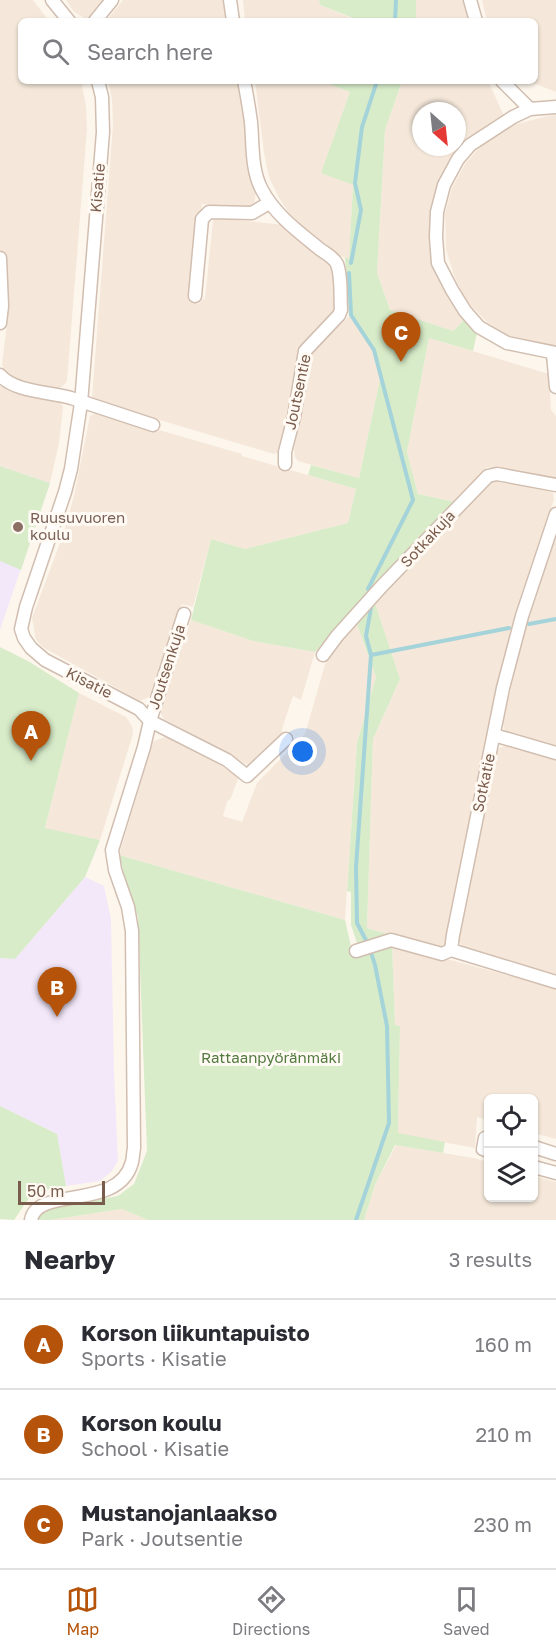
<!DOCTYPE html>
<html lang="en">
<head>
<meta charset="utf-8">
<style>
	body { margin:0; font-family:"Golos Text",sans-serif; background:#f2f2f3; color:#2b2b33 }
	.controls { position:absolute; right:18px; bottom:18px; display:grid; overflow:hidden; border-radius:9px; box-shadow:0 2px 4px #0004 }
	.controls button { width:54px; height:54px; display:grid; place-items:center; padding:0; border:0; border-bottom:2px solid #e1e1e2; background:#fff; color:#2b2b33; font:30px sans-serif }
	.compass { position:absolute; left:412px; top:102px; width:54px; height:54px; border-radius:50%; background:#fff; box-shadow:0 2px 4px #0004; rotate:153deg }
	.scale { position:absolute; left:18px; bottom:15px; width:87px; box-sizing:border-box; padding-left:6px; border:3px solid #7a5c4d; border-top:0; font-size:16px; line-height:21px; white-space:nowrap; color:#7a5c4d; -webkit-text-stroke:4px #fffaf3; paint-order:stroke }
	.you { position:absolute; left:303px; top:752px; width:21px; height:21px; margin:-15px; border:4px solid #fff; border-radius:50%; background:#1a73e8; box-shadow:0 0 0 9px #1a73e833 }
	.badge { display:grid; place-items:center; width:39px; height:39px; border-radius:50%; background:#b45309; color:#fff; font-size:20px; font-weight:700 }
	.pin { position:absolute; translate:-50% -50px; filter:drop-shadow(0 2px 3px #0008) }
	.pin::after { content:''; position:absolute; top:32px; width:21px; height:18px; background:inherit; clip-path:polygon(0 0,100% 0,50% 100%) }
	.list { margin:0; padding:0; list-style:none }
	h2 { display:flex; justify-content:space-between; align-items:center; height:78px; margin:0; padding:0 24px; font-size:26px }
	h2 small { font-size:20px; font-weight:400; color:#7c7c81 }
	.list li { display:grid; grid-template-columns:39px 1fr auto; gap:18px; align-items:center; box-sizing:border-box; height:90px; padding:0 24px; border-top:2px solid #e1e1e2 }
	.list b { display:block; font-size:22px; white-space:nowrap }
	.list p { margin:0; font-size:20px; white-space:nowrap; color:#7c7c81 }
	.list em { font-size:20px; font-style:normal; color:#7c7c81 }
	.icon { flex:none; width:33px; height:33px; fill:none; stroke:currentColor; stroke-width:2; stroke-linecap:round; stroke-linejoin:round }
	.map { position:relative; flex:none; width:556px; height:1220px; overflow:hidden }
	.search { position:absolute; background:#fff; box-shadow:0 2px 4px #0004; left:18px; right:18px; top:18px; height:66px; display:flex; align-items:center; gap:15px; box-sizing:border-box; padding:0 21px; border-radius:9px; color:#7c7c81; font-size:22px }
	.sheet { height:348px; background:#fff }
	nav { display:flex; justify-content:space-around; align-items:center; box-sizing:border-box; height:84px; border-top:2px solid #e1e1e2; background:#fff; font-size:16px; color:#7c7c81 }
	nav a { display:grid; justify-items:center; gap:3px }
	nav .on { color:#b45309 }
	.map>svg:first-child { display:block }
</style>
</head>
<body>
<div class="map">
<svg width="556" height="1220" viewBox="0 0 556 1220">
	<rect width="100%" height="100%" fill="#fdf6ec"/>
	<g fill="#f5e8da" fill-rule="evenodd">
		<path d="M0,0H33L49,21H21V81H81L86,106L87,129L67,381L62,387L57,389L10,377L5,373L2,365L9,307L0,305Z"/>
		<path d="M66,0H107L90,21L74,12Z"/>
		<path d="M123,0H228L230,21H106Z"/>
		<path d="M243,0H319L320,5L354,19L353,21H245Z"/>
		<path d="M416,0H465L470,21H416Z"/>
		<path d="M482,0H556V92L528,81H535V21H487Z"/>
		<path d="M108,81H241L248,144L256,191L254,205L251,209L202,204L192,294L198,304L205,298L213,221L216,218L285,225L304,244L335,266L339,311L301,350L283,448L280,452L274,454L93,400L92,397L113,125L112,100Z"/>
		<path d="M255,81H330L329,84L350,92L322,172L353,185L349,259L338,255L308,232L289,213L278,196L269,177L264,153Z"/>
		<path d="M402,81H488L504,116L442,180L435,265L445,290L465,319L453,331L390,310L377,273L385,130ZM421,111H457V147H421Z"/>
		<path d="M556,115V344L555,346L550,348L513,339L488,323L466,301L455,278L446,250L445,214L452,188L465,164L484,142L512,125L548,116Z"/>
		<path d="M351,314L374,349L381,374L359,478L298,461L295,457L294,449L311,354Z"/>
		<path d="M429,338L549,374L551,410L556,416V479L487,467L455,502L418,494L407,452Z"/>
		<path d="M0,386L51,399L60,402L63,407L59,443L50,483L0,466Z"/>
		<path d="M98,412L158,432L159,430L242,454V456L356,489L348,523L245,549L211,539L193,607L182,604L151,696L140,701L44,648L36,640L32,618L64,532L74,496L90,416Z"/>
		<path d="M492,481L549,491L553,493L554,499L512,634L447,945L437,950L367,928L373,739L400,679L375,603Z"/>
		<path d="M556,532V747L508,733L504,729L503,722L527,620Z"/>
		<path d="M191,620L253,641L315,652L301,700L293,696L282,729L283,736L250,766L164,719L161,714V708Z"/>
		<path d="M357,624L376,677L357,743L345,920L119,855L153,742L159,739L166,737L172,738L239,776L231,798L227,802L223,816L242,822L257,783L305,734L328,654Z"/>
		<path d="M79,693L126,717L132,726L133,734L100,840L45,829Z"/>
		<path d="M509,745L556,760V977L465,950L459,941L497,750L502,747Z"/>
		<path d="M392,944L443,961L447,959L556,988V1139L534,1133V1098H488V1120L477,1117L475,1148L398,1134L400,1026L395,1025Z"/>
		<path d="M396,1145L473,1158L488,1162V1198H534V1176L556,1182V1220H364L375,1185Z"/>
		<path d="M122,1209L148,1220H50Z"/>
	</g>
	<g fill="#f3e8fa">
		<path d="M0,466L50,483L0,630Z"/>
		<path d="M85,877L104,886L111,919L114,1074L118,1161L112,1171L100,1181L66,1186L57,1134L0,1106V958L15,959Z"/>
	</g>
	<g fill="#d8ecc9">
		<path d="M319,0H416V21H353V18L320,5Z"/>
		<path d="M330,81H402L385,130L377,273L390,310L453,331L465,319L477,333L473,351L429,338L407,452L418,494L455,502L315,652L253,641L191,620L211,539L245,549L348,523L356,489L308,475L311,465L359,478L381,374L374,349L351,314L349,316L345,257L349,259L353,185L321,173L350,92L329,84Z"/>
		<path d="M0,466L50,483L21,570L0,561Z"/>
		<path d="M375,603L400,679L373,739L367,928L390,935L358,946L351,925V892L347,891L357,743L376,677L357,624Z"/>
		<path d="M0,647L28,661L79,693L45,828L100,840L85,877L15,959L0,958Z"/>
		<path d="M119,855L345,920L353,955L392,944L395,1025L400,1026L398,1133L445,1142L443,1153L395,1145L375,1185L364,1220H148L122,1209L50,1220H38L41,1213L51,1208L118,1196L134,1184L147,1151L138,917L129,893Z"/>
		<path d="M0,1106L57,1134L66,1186L33,1192L14,1220L0,1219Z"/>
	</g>
	<g fill="none" stroke-linecap="round" stroke-linejoin="round">
		<g stroke="#a5d3da" stroke-width="4">
			<path d="M395,21L396,0"/>
			<path d="M351,263L361,210L355,183L362,127L377,81"/>
			<path d="M349,273L351,315L374,350L413,500L368,589"/>
			<path d="M529,624L556,619"/>
			<path d="M371,655L509,628"/>
			<path d="M356,1220L389,1123L387,1026L375,965L369,946L357,923L356,867L371,655L366,636L372,602"/>
		</g>
		<g stroke="#d1beb0" stroke-width="15">
			<g id="minor">
				<path d="M52,0L69,21"/>
				<path d="M230,0L233,21"/>
				<path d="M470,0L476,21"/>
				<path d="M95,21L112,0"/>
				<path d="M244,81C247,95 249,108 251,122C253,144 251,170 262,190C274,213 296,230 316,246C322,252 333,256 337,264C342,277 340,296 341,310L339,315L305,351L294,417L285,452V464"/>
				<path d="M502,81L530,109"/>
				<path d="M556,107L530,109L513,117L470,145L458,159L444,185L437,212L436,237L438,263L452,290L465,311L479,327L507,343L556,353"/>
				<path d="M0,258L2,306L0,323"/>
				<path d="M195,296L202,219L209,212L252,213L269,203"/>
				<path d="M553,354L556,387"/>
				<path d="M0,375C14,392 51,392 71,398C98,407 125,416 153,425"/>
				<path d="M556,514L522,616L503,688L453,935L451,950L556,982"/>
				<path d="M184,614L150,721L227,760L247,776L286,739"/>
				<path d="M323,655L337,636L382,586L488,476L497,474L556,485"/>
				<path d="M494,735L556,753"/>
				<path d="M356,951L391,940L442,954L451,950"/>
				<path d="M488,1137L485,1138L483,1149L488,1151"/>
				<path d="M534,1147L556,1154"/>
				<path d="M534,1167L556,1173"/>
				<path d="M31,1220C37,1185 119,1212 132,1162C133,1158 133,1153 134,1148L132,931L128,907L115,870L112,850L144,747L150,721L139,709L45,660L31,648L24,638L21,629L26,607L65,492L71,469L81,403L103,132L102,97L98,81"/>
			</g>
		</g>
		<use href="#minor" stroke="#fff" stroke-width="12"/>
	</g>
	<circle fill="#8d6e63" stroke="#fffaf3" stroke-width="2" cx="18" cy="527" r="6"/>
	<g text-anchor="middle" stroke-width="6" stroke-linejoin="round" paint-order="stroke">
		<g font-size="15" fill="#7a5c4d" stroke="#fffaf3">
			<text transform="translate(98 188) rotate(-85)" y="5">Kisatie</text>
			<text transform="translate(298 392) rotate(-78)" y="5">Joutsentie</text>
			<text transform="translate(428 539) rotate(-47)" y="5">Sotkakuja</text>
			<text transform="translate(167 667) rotate(-72)" y="5">Joutsenkuja</text>
			<text transform="translate(89 683) rotate(27)" y="5">Kisatie</text>
			<text transform="translate(484 783) rotate(-78)" y="5">Sotkatie</text>
		</g>
		<g font-size="15" fill="#785e54" stroke="#fffaf3" text-anchor="start">
			<text x="30" y="523">Ruusuvuoren<tspan x="30" dy="17">koulu</tspan></text>
		</g>
		<g font-size="15" fill="#537a41" stroke="#fffaf3">
			<text x="271" y="1063">Rattaanpyöränmäki</text>
		</g>
	</g>
</svg>
<div class="controls">
<button><svg class="icon" aria-label="locate" viewBox="0 0 24 24"><circle cx="12" cy="12" r="6"/><path d="M12 2v4M12 18v4M2 12h4M18 12h4"/></svg></button>
<button><svg class="icon" aria-label="layers" viewBox="0 0 24 24"><path d="M12 4l9 5-9 5-9-5zM3 14l9 5 9-5"/></svg></button>
</div>
<svg class="compass" viewBox="-18 -18 36 36"><path d="M0-13l5 13h-10z" fill="#e53935"/><path d="M0 13l5-13h-10z" fill="#7c7c81"/></svg>
<div class="scale">50 m</div>
<div class="you"></div>
<div class="pin badge" style="left:31px;top:761px">A</div>
<div class="pin badge" style="left:57px;top:1017px">B</div>
<div class="pin badge" style="left:401px;top:362px">C</div>
<div class="search"><svg class="icon" aria-label="search" viewBox="0 0 24 24"><circle cx="10" cy="10" r="6"/><path d="M15 15l6 6"/></svg>Search here</div>
</div>
<section class="sheet">
<h2>Nearby<small>3 results</small></h2>
<ul class="list">
<li><span class="badge">A</span><div><b>Korson liikuntapuisto</b><p>Sports · Kisatie</p></div><em>160 m</em></li>
<li><span class="badge">B</span><div><b>Korson koulu</b><p>School · Kisatie</p></div><em>210 m</em></li>
<li><span class="badge">C</span><div><b>Mustanojanlaakso</b><p>Park · Joutsentie</p></div><em>230 m</em></li>
</ul>
</section>
<nav>
<a class="on"><svg class="icon" aria-label="map" viewBox="0 0 24 24"><path d="M3 6l6-2 6 2 6-2v14l-6 2-6-2-6 2zM9 4v14M15 6v14"/></svg>Map</a>
<a><svg class="icon" aria-label="directions" viewBox="0 0 24 24"><path d="M12 3l9 9-9 9-9-9zM9 14v-3h6M13 9l2 2-2 2"/></svg>Directions</a>
<a><svg class="icon" aria-label="saved" viewBox="0 0 24 24"><path d="M7 4h10v16l-5-4-5 4z"/></svg>Saved</a>
</nav>
</body>
</html>
